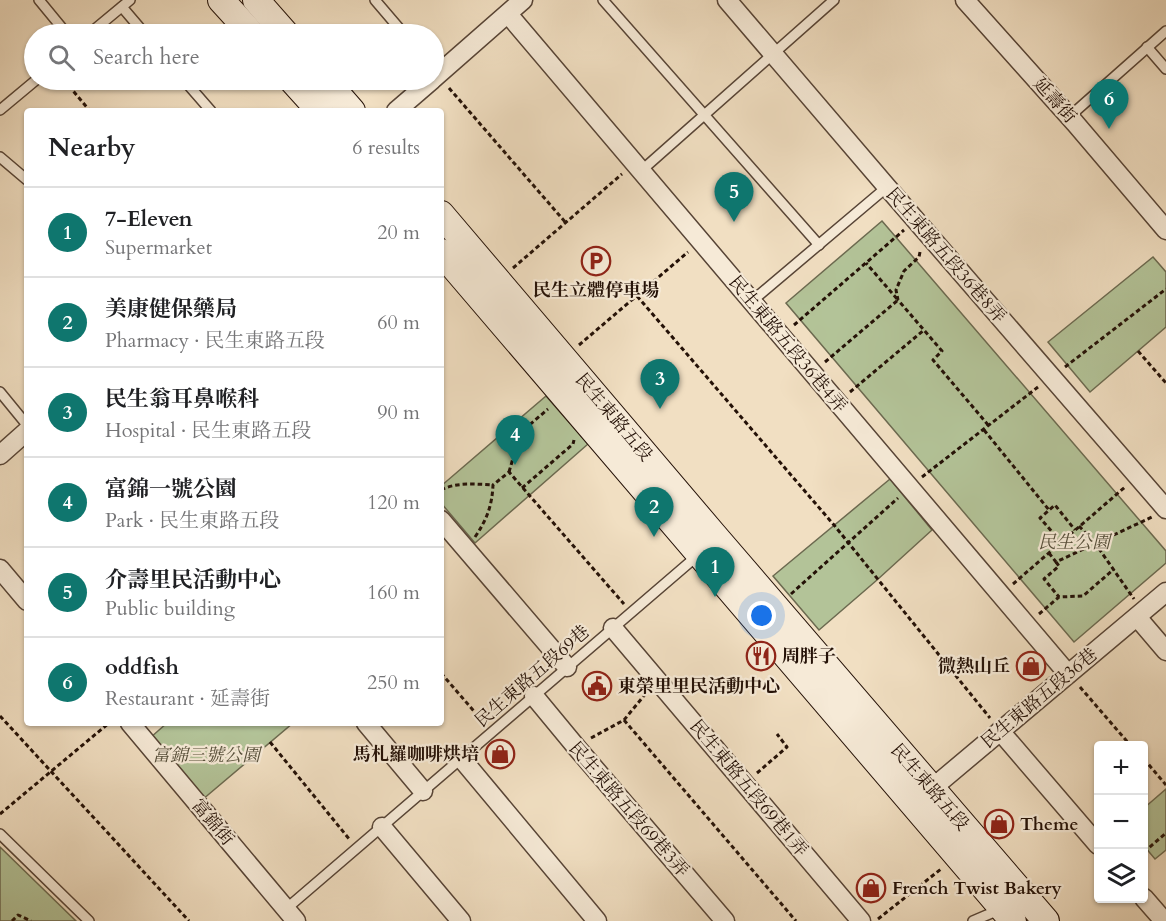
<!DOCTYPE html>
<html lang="en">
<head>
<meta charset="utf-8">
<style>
	body { margin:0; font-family:Cardo,"Noto Serif TC",serif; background:#f2f2f2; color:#202124 }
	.controls { position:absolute; right:18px; bottom:18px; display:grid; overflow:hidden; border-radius:6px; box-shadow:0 2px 4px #0004 }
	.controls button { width:54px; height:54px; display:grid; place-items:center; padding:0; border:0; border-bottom:2px solid #e0e0e0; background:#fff; color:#202124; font:30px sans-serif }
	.you { position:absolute; left:762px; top:616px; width:21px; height:21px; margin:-15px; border:4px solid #fff; border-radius:50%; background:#1a73e8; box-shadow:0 0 0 9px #1a73e833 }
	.badge { display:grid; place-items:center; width:39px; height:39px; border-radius:50%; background:#0f766e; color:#fff; font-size:20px; font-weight:700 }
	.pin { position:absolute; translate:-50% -50px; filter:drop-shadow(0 2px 3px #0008) }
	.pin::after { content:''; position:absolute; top:32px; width:21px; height:18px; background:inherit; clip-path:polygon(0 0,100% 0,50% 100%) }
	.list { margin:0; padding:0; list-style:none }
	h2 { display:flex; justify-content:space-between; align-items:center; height:78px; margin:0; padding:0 24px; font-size:26px }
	h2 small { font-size:20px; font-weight:400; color:#757577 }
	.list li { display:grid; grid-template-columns:39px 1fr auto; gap:18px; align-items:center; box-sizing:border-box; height:90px; padding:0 24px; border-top:2px solid #e0e0e0 }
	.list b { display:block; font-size:22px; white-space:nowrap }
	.list p { margin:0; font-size:20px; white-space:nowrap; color:#757577 }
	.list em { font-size:20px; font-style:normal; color:#757577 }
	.icon { flex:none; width:33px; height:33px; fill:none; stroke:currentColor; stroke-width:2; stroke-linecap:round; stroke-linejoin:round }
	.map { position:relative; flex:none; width:1166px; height:921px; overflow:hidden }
	.search { position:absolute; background:#fff; box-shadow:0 2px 4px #0004; left:24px; top:24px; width:420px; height:66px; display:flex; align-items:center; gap:15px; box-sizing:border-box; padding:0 21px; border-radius:33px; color:#757577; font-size:22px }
	.panel { position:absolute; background:#fff; box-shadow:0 2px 4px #0004; left:24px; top:108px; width:420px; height:618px; border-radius:6px }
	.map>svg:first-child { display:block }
</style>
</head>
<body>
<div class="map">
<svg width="1166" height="921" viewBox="0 0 1166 921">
	<rect width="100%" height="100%" fill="#f1dfc2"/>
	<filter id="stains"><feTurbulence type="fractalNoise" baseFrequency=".00333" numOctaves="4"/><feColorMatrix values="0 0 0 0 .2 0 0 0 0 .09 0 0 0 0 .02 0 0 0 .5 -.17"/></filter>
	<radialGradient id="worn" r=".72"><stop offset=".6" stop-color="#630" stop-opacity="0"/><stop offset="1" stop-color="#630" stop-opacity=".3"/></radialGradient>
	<g fill="#b3c398" stroke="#6c6a50" stroke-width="1.5">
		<path d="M882,221L1166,551V563L1074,642L786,303Z"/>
		<path d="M1153,257L1166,272V327L1090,392L1048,342Z"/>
		<path d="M546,396L588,444L475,543L441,503V486Z"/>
		<path d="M890,479L932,530L877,580L819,630L773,576Z"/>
		<path d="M167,723H293L202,800L150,738Z"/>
		<path d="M1166,789V850L1155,859L1144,846V808Z"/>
		<path d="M0,847L76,921H0Z"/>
	</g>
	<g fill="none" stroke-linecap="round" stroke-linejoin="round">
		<g stroke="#574436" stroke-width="12">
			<g id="lane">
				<path d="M39,0L67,34"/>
				<path d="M375,0L404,34"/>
				<path d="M603,0L819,245"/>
				<path d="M122,7L145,34"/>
				<path d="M89,34L130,0"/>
				<path d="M1147,47L1166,69"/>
				<path d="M184,80L211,111"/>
				<path d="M0,110L36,80"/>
				<path d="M1069,117L1166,31"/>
				<path d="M0,157L27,180"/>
				<path d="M641,171L834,0"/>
				<path d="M752,301L887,187"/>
				<path d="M0,392L27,425"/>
				<path d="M0,834L89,921"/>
				<path d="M286,909L697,556"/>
				<path d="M973,921L1001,909"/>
			</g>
		</g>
		<g stroke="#574436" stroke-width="21">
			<g id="street">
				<path d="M727,0L887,187L1166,509"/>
				<path d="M965,0L1075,123L1166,230"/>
				<path d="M508,14L1068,674"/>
				<path d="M434,78L523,0"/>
				<path d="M396,111L432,80"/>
				<path d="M0,455L27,431"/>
				<path d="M441,520L567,667"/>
				<path d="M0,569L27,601"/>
				<path d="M1137,617L1166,651"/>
				<path d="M613,628L861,921"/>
				<path d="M534,696L577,748L725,921"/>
				<path d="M130,723L296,921"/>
				<path d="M366,723L423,791"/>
				<path d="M1000,731L1098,845"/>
				<path d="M461,758L597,921"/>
				<path d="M923,796L1166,592"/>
				<path d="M382,827L461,921"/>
				<path d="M1144,898L1164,921"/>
			</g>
		</g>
		<g stroke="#241107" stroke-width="28">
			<g id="secondary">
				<path d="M221,0L252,34"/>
				<path d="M256,0L286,34"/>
				<path d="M292,80L320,111"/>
				<path d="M325,80L352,111"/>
				<path d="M441,214L713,534L1046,921"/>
				<path d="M441,252L1013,921"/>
			</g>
		</g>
		<g stroke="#241107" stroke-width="3" stroke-dasharray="4.5 3" stroke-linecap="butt">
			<path d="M64,80L90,111"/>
			<path d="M449,88L566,223"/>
			<path d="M920,252L919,257L904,271L896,290L898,300L942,351L933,360L989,426"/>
			<path d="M513,268L622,174"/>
			<path d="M637,296L834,525L990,718"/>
			<path d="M794,325L904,230"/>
			<path d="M579,345L688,252"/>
			<path d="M1138,351L1166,383"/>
			<path d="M825,362L898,300L866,263"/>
			<path d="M1065,367L1166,289"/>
			<path d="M850,392L924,330"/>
			<path d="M984,430L1049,510"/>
			<path d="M509,472L516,448L527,427L548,409"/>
			<path d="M922,477L1038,387"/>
			<path d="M522,488L573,444L574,440"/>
			<path d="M441,490C456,482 476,484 493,485"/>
			<path d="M1079,526L1095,543L1134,599"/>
			<path d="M475,537C487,519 492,506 493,485L509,472L624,604"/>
			<path d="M1061,542L1040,518L1055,505L1075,530"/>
			<path d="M1049,553L1056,562L1152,517"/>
			<path d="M1056,562L1059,566L1044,579L1059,597"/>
			<path d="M1013,584L1125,487"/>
			<path d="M791,594L898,498"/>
			<path d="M1039,614L1059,597L1083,596L1114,569"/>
			<path d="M441,673L485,724"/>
			<path d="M1080,687L1131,746"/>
			<path d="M0,716L189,921"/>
			<path d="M624,720L796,921"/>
			<path d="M591,738L624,720L647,692"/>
			<path d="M270,742L350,840"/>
			<path d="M1144,759L1166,785"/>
			<path d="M757,773L787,747L777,734"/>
			<path d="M0,814L109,723"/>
			<path d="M1144,852L1166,833"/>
			<path d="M878,919L941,869"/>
			<path d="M12,921L18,915L31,921"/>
		</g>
		<use href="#lane" stroke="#f6ead7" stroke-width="9"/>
		<use href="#street" stroke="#f6ead7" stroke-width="18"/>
		<use href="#secondary" stroke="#f6ead7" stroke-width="26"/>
	</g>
	<defs>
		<g id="parking-ring" transform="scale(1.5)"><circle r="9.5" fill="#f6ead7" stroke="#8f2418" stroke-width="1.5"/><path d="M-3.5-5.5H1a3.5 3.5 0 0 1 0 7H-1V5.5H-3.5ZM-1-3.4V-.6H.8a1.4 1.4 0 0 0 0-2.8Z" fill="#8f2418"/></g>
		<g id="restaurant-ring" transform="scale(1.5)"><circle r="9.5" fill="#f6ead7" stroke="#8f2418" stroke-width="1.5"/><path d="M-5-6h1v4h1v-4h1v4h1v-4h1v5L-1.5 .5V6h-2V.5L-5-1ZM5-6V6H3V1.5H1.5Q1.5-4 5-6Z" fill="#8f2418"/></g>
		<g id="shop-ring" transform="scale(1.5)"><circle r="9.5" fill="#f6ead7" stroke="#8f2418" stroke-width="1.5"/><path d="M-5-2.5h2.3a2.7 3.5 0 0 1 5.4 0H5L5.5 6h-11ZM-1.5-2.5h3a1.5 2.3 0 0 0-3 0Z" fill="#8f2418"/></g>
		<g id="civic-ring" transform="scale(1.5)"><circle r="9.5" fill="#f6ead7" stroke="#8f2418" stroke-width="1.5"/><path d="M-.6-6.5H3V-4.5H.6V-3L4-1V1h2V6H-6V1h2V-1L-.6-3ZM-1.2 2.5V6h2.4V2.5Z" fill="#8f2418"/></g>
	</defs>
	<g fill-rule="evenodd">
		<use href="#parking-ring" x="596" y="261"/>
		<use href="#restaurant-ring" x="761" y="656"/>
		<use href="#shop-ring" x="1031" y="666"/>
		<use href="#civic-ring" x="597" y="686"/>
		<use href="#shop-ring" x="500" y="754"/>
		<use href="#shop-ring" x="999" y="824"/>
		<use href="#shop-ring" x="871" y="888"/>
	</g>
	<g text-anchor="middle" stroke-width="4.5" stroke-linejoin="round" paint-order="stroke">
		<g font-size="18" fill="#241107" stroke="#f6ead7">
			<text transform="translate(1055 100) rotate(48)" y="6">延壽街</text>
			<text transform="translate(946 255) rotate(49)" y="6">民生東路五段36巷8弄</text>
			<text transform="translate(788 344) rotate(50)" y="6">民生東路五段36巷4弄</text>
			<text transform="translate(614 417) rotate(50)" y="6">民生東路五段</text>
			<text transform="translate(532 676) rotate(-41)" y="6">民生東路五段69巷</text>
			<text transform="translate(1039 698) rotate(-40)" y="6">民生東路五段36巷</text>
			<text transform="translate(930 787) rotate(49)" y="6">民生東路五段</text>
			<text transform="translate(749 788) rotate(50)" y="6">民生東路五段69巷1弄</text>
			<text transform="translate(629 809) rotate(49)" y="6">民生東路五段69巷3弄</text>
			<text transform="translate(213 822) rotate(50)" y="6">富錦街</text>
		</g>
		<g font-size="18" font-weight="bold" fill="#241107" stroke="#f6ead7" text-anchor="start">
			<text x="596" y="296" text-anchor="middle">民生立體停車場</text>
			<text x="782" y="662">周胖子</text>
			<text x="1010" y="672" text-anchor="end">微熱山丘</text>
			<text x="618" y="692">東榮里里民活動中心</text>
			<text x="479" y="760" text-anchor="end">馬札羅咖啡烘培</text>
			<text x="1020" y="830">Theme</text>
			<text x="892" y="894">French Twist Bakery</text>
		</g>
		<g font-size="18" font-style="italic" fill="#564f3a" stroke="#f6ead7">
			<text x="1074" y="548">民生公園</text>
			<text x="206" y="761">富錦三號公園</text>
		</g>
	</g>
	<rect width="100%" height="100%" filter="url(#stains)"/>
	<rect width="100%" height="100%" fill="url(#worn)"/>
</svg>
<div class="controls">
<button>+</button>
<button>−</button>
<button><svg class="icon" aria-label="layers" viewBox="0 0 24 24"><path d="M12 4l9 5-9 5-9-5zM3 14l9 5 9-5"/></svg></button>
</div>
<div class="you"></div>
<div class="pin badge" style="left:715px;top:597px">1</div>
<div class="pin badge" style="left:654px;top:537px">2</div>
<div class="pin badge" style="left:660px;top:409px">3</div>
<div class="pin badge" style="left:515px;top:465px">4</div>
<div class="pin badge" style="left:734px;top:222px">5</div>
<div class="pin badge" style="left:1109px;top:129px">6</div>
<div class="search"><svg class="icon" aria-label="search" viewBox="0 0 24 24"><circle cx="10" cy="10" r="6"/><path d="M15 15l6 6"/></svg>Search here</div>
<section class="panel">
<h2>Nearby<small>6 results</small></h2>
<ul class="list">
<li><span class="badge">1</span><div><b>7-Eleven</b><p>Supermarket</p></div><em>20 m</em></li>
<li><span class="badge">2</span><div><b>美康健保藥局</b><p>Pharmacy · 民生東路五段</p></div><em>60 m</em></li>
<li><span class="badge">3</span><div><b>民生翁耳鼻喉科</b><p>Hospital · 民生東路五段</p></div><em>90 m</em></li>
<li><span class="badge">4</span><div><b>富錦一號公園</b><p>Park · 民生東路五段</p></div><em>120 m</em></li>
<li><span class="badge">5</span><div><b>介壽里民活動中心</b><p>Public building</p></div><em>160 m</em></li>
<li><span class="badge">6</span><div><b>oddfish</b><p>Restaurant · 延壽街</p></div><em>250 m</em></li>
</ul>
</section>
</div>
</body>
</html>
